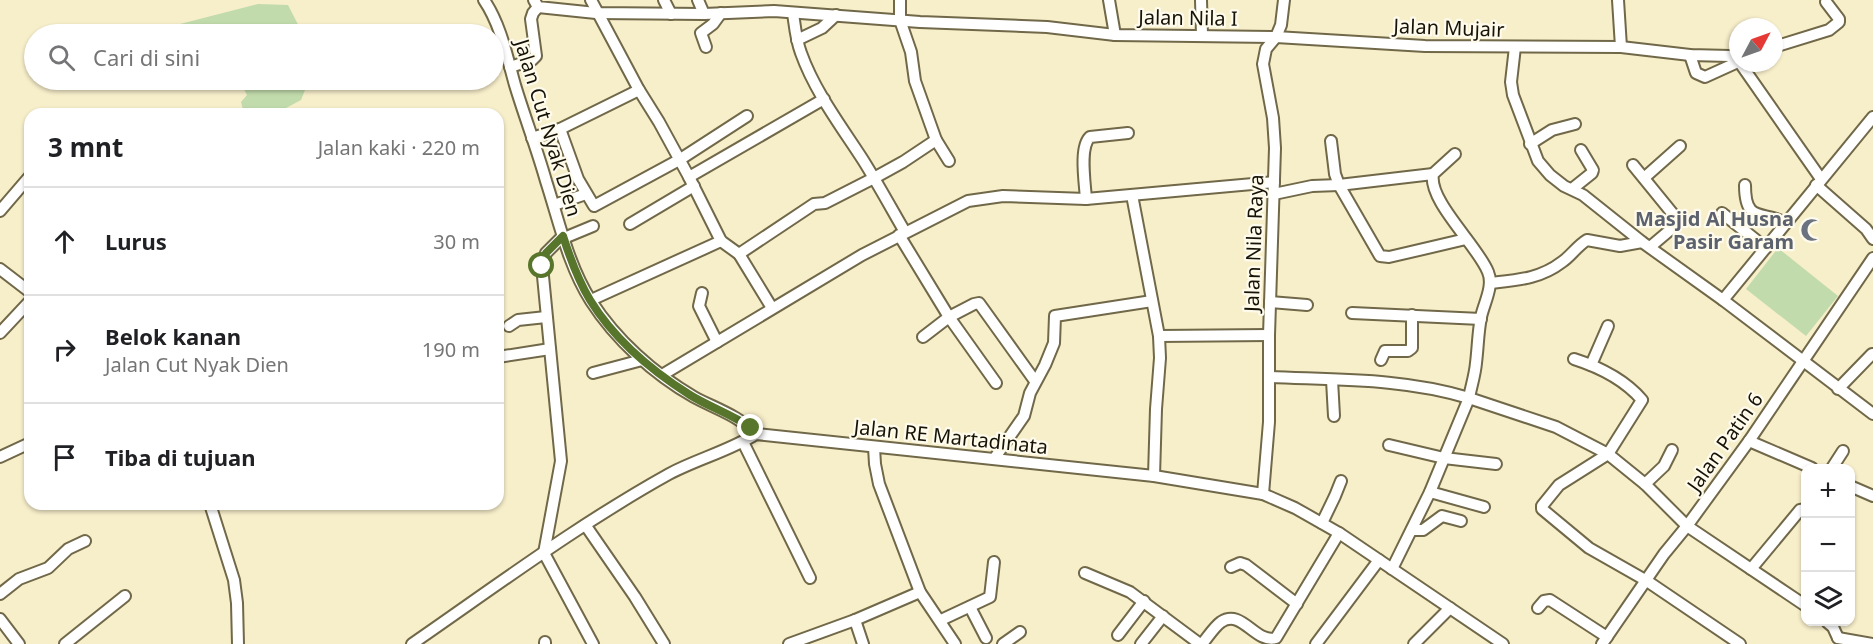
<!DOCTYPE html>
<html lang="id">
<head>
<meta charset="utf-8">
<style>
	body { margin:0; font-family:"Noto Sans",sans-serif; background:#f2f2f2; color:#202124 }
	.controls { position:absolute; right:18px; bottom:18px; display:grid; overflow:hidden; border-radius:12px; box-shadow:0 2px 4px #0004 }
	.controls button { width:54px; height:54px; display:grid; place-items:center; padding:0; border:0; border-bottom:2px solid #e0e0e0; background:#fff; color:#202124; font:30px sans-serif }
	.compass { position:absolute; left:1729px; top:18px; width:54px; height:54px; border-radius:50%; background:#fff; box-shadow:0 2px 4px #0004; rotate:49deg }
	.stop { position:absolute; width:18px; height:18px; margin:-14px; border:4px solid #57752b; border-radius:50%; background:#fff }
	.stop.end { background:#57752b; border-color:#fff; box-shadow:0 2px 6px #0008 }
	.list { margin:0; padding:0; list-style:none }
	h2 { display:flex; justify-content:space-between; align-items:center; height:78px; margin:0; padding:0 24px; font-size:26px }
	h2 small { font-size:20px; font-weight:400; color:#757577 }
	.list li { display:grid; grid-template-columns:39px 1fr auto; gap:18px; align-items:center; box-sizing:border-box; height:108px; padding:0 24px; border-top:2px solid #e0e0e0 }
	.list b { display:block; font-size:22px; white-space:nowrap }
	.list p { margin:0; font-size:20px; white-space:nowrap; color:#757577 }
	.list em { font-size:20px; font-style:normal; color:#757577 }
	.icon { flex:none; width:33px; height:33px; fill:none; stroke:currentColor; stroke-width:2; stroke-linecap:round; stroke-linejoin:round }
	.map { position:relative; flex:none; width:1873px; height:644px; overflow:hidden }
	.search { position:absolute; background:#fff; box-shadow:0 2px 4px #0004; left:24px; top:24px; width:480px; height:66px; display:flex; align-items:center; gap:15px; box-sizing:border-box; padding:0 21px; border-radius:33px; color:#757577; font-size:22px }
	.panel { position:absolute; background:#fff; box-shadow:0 2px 4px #0004; left:24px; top:108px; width:480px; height:402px; border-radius:18px }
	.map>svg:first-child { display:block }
</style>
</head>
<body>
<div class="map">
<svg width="1873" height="644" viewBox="0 0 1873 644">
	<rect width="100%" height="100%" fill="#f7eeca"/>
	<g fill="#c2dbac">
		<path d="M258,4L288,5L303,34H188L180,24Z"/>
		<path d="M239,80H309L301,100L275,114H244L241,102L247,95Z"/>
		<path d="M1778,248L1838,296L1806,336L1746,289Z"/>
	</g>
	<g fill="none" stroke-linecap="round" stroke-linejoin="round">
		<g stroke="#706848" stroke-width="14">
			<g id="minor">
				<path d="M484,0C501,25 507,57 515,85C525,118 537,149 546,181C559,221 568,265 591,301C616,340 654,374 694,397C714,408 740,416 756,434"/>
				<path d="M534,0L538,7L596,13L704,14L774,11L920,22L1047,27L1115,35L1276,37L1425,46L1621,47L1690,55L1730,56L1738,61"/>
				<path d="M591,0L639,90L659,122L689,177L721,241L739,254L772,308"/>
				<path d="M664,0L671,14"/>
				<path d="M698,0L704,14"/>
				<path d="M1109,0L1115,35"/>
				<path d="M1201,0L1202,35"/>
				<path d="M1618,0L1621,47"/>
				<path d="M793,13C795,27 796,40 801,53C815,92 841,126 863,160C878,184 891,208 905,232"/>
				<path d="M797,40L822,28L836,15"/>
				<path d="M706,47L701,33L713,24L721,13"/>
				<path d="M1515,47L1511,82L1513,95L1538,161L1550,175L1564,186L1583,195L1642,242L1723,300L1873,414"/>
				<path d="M1774,47L1829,30L1839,22V19L1826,2"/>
				<path d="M1690,55L1696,73L1705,77L1738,62"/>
				<path d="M1740,63L1821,179"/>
				<path d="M510,67L532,60L536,56L531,19L533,13L538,7"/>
				<path d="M560,129L578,179L594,206L679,160L747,116"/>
				<path d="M532,138L560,129L639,90"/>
				<path d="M936,140L949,161"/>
				<path d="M1331,141L1335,174L1339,185L1380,256L1389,257L1466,239"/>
				<path d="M1530,144L1552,130L1575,124"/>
				<path d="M1455,154L1433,174C1428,201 1478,246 1488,272C1494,286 1484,303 1481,317C1478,332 1478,347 1476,363C1475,375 1471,387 1469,398L1556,427L1608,454L1645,484L1687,526L1806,606"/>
				<path d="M1633,165L1677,219L1676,225L1650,247"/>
				<path d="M689,177L824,99"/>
				<path d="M1644,178L1680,146"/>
				<path d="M1745,185C1745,224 1762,210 1786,223"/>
				<path d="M1816,185L1866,229L1873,239"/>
				<path d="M1572,189L1592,173L1593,170L1581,150"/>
				<path d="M1274,194L1312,186L1339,185L1433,174"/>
				<path d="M1132,195L1159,336L1160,358L1156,409L1154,476"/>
				<path d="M1086,199C1085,183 1079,147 1090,137L1128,133"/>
				<path d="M554,205L586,194"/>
				<path d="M0,211L30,176"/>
				<path d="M1722,213L1766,248"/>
				<path d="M630,224L694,186"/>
				<path d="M899,235L949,317L996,383"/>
				<path d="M563,236L546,253L542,266L561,461L544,553L593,644"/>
				<path d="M564,238L593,226"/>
				<path d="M739,254L814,204L825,203L874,178L903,162L936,140L915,81L911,52L900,20V0"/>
				<path d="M0,269L30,292"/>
				<path d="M1490,283C1517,280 1540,279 1562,262C1571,256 1577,246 1587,240L1620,246L1642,242"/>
				<path d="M702,293L699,306L717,342"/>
				<path d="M591,300L721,241"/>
				<path d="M1723,300L1873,117"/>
				<path d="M1270,302L1307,305"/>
				<path d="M1352,313L1481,319"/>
				<path d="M509,326L518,320L546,317"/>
				<path d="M0,333L30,301"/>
				<path d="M1159,336L1269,335"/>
				<path d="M923,337L949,317L974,304L979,303L1035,381"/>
				<path d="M498,357L550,349"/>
				<path d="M1574,359C1599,367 1625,380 1642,400L1608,454L1559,485L1542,506V509L1589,548L1647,581L1740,644"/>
				<path d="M1381,360L1385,351H1408L1412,348V315"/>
				<path d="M1591,365L1608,326"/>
				<path d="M593,373L642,360"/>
				<path d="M662,375L862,255L968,201L1003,196L1086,199L1274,182"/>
				<path d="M1269,377C1336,380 1404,378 1469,398L1430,492L1392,569"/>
				<path d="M1332,380L1334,416"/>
				<path d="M1838,389L1872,354"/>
				<path d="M1749,441L1812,468"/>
				<path d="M743,442L810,578"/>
				<path d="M1389,445L1444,458L1496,464"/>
				<path d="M874,447L875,464L879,484L920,592L955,644"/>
				<path d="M0,457L30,443"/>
				<path d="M994,459L1024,416L1030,393L1045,365L1054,343L1055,316L1152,301"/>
				<path d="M1832,468L1843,451"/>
				<path d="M1645,484L1664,466L1672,450"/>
				<path d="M1850,486L1873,496"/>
				<path d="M1430,492L1484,507"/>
				<path d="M1263,494L1269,422V335L1275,148L1273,118L1263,64L1266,49L1276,37L1281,25L1284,0"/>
				<path d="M210,504L234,580L237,603L238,644"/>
				<path d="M1322,523L1335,496L1341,481"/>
				<path d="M586,526L635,597L664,644"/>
				<path d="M1412,530H1423L1442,516L1461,521"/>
				<path d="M1231,567L1240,563L1246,565L1297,604"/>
				<path d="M1751,569L1800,510L1806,509"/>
				<path d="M1085,573L1130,592L1200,644"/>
				<path d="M0,594L19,579L48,568L68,549L85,541"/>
				<path d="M970,607L986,638"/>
				<path d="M1538,608L1544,601L1550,600L1607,637"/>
				<path d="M0,619L19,644"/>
				<path d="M855,620L863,644"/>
				<path d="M941,620L990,597L994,562"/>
				<path d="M1827,622L1833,627L1838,638"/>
				<path d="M1118,635L1144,601"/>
				<path d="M1838,638L1873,644"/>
				<path d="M545,642V644"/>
				<path d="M65,644L125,596"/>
				<path d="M412,644C496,586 579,524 669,474C697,459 729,451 756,434L1154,476L1263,494L1295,508L1339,533L1503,644"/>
				<path d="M789,644L855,620L920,592"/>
				<path d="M1003,644L1020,632"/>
				<path d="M1141,644L1163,616"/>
				<path d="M1202,644C1208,637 1214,627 1221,622C1242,608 1255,644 1276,638L1339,533"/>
				<path d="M1316,644L1379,560"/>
				<path d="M1414,644L1450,608"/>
				<path d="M1602,644L1664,554L1687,526L1749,441L1873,258"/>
			</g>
		</g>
		<use href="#minor" stroke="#fff" stroke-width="10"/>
	</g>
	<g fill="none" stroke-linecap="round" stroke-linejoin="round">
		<path stroke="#57752b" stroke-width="8" d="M542,266L546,253L563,236C570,258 578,280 590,300C614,339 652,371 690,395C709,407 732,414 751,428"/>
	</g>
	<defs>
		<g id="mosque-bare" transform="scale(1.8)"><path d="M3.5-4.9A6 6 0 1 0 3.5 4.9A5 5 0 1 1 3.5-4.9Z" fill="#6b7280" stroke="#fefbed" stroke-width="2.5" paint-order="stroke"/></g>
	</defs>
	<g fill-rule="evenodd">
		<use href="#mosque-bare" x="1812" y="230"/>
	</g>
	<g text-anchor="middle" stroke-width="4.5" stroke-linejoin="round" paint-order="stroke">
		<g font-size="20" fill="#161306" stroke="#fefbed">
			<text transform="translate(1188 18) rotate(1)" y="7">Jalan Nila I</text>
			<text transform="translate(1449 28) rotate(2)" y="7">Jalan Mujair</text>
			<text transform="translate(548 128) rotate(73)" y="7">Jalan Cut Nyak Dien</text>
			<text transform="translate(1254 243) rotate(-88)" y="7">Jalan Nila Raya</text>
			<text transform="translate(951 437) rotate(6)" y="7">Jalan RE Martadinata</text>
			<text transform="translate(1725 442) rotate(-55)" y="7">Jalan Patin 6</text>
		</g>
		<g font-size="20" font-weight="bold" fill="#5b616d" stroke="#fefbed" text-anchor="end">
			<text x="1794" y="226">Masjid Al Husna<tspan x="1794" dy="23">Pasir Garam</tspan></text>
		</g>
	</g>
</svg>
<div class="controls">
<button>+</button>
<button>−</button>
<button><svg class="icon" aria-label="layers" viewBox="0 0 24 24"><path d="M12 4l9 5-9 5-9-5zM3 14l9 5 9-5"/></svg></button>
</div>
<svg class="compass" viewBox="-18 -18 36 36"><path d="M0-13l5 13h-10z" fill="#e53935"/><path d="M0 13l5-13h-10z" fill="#757577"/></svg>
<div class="stop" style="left:542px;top:266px"></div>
<div class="stop end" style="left:751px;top:428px"></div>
<div class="search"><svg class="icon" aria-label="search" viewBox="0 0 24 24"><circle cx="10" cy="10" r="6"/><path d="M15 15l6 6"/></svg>Cari di sini</div>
<section class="panel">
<h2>3 mnt<small>Jalan kaki · 220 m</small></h2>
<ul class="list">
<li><svg class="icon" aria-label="ahead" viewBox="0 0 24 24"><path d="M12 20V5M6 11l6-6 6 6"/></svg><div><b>Lurus</b></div><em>30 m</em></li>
<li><svg class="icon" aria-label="right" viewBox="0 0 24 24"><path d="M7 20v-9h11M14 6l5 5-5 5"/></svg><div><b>Belok kanan</b><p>Jalan Cut Nyak Dien</p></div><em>190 m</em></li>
<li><svg class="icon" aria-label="arrive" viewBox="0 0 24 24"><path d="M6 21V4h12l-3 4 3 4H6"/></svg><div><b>Tiba di tujuan</b></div></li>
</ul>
</section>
</div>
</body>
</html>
